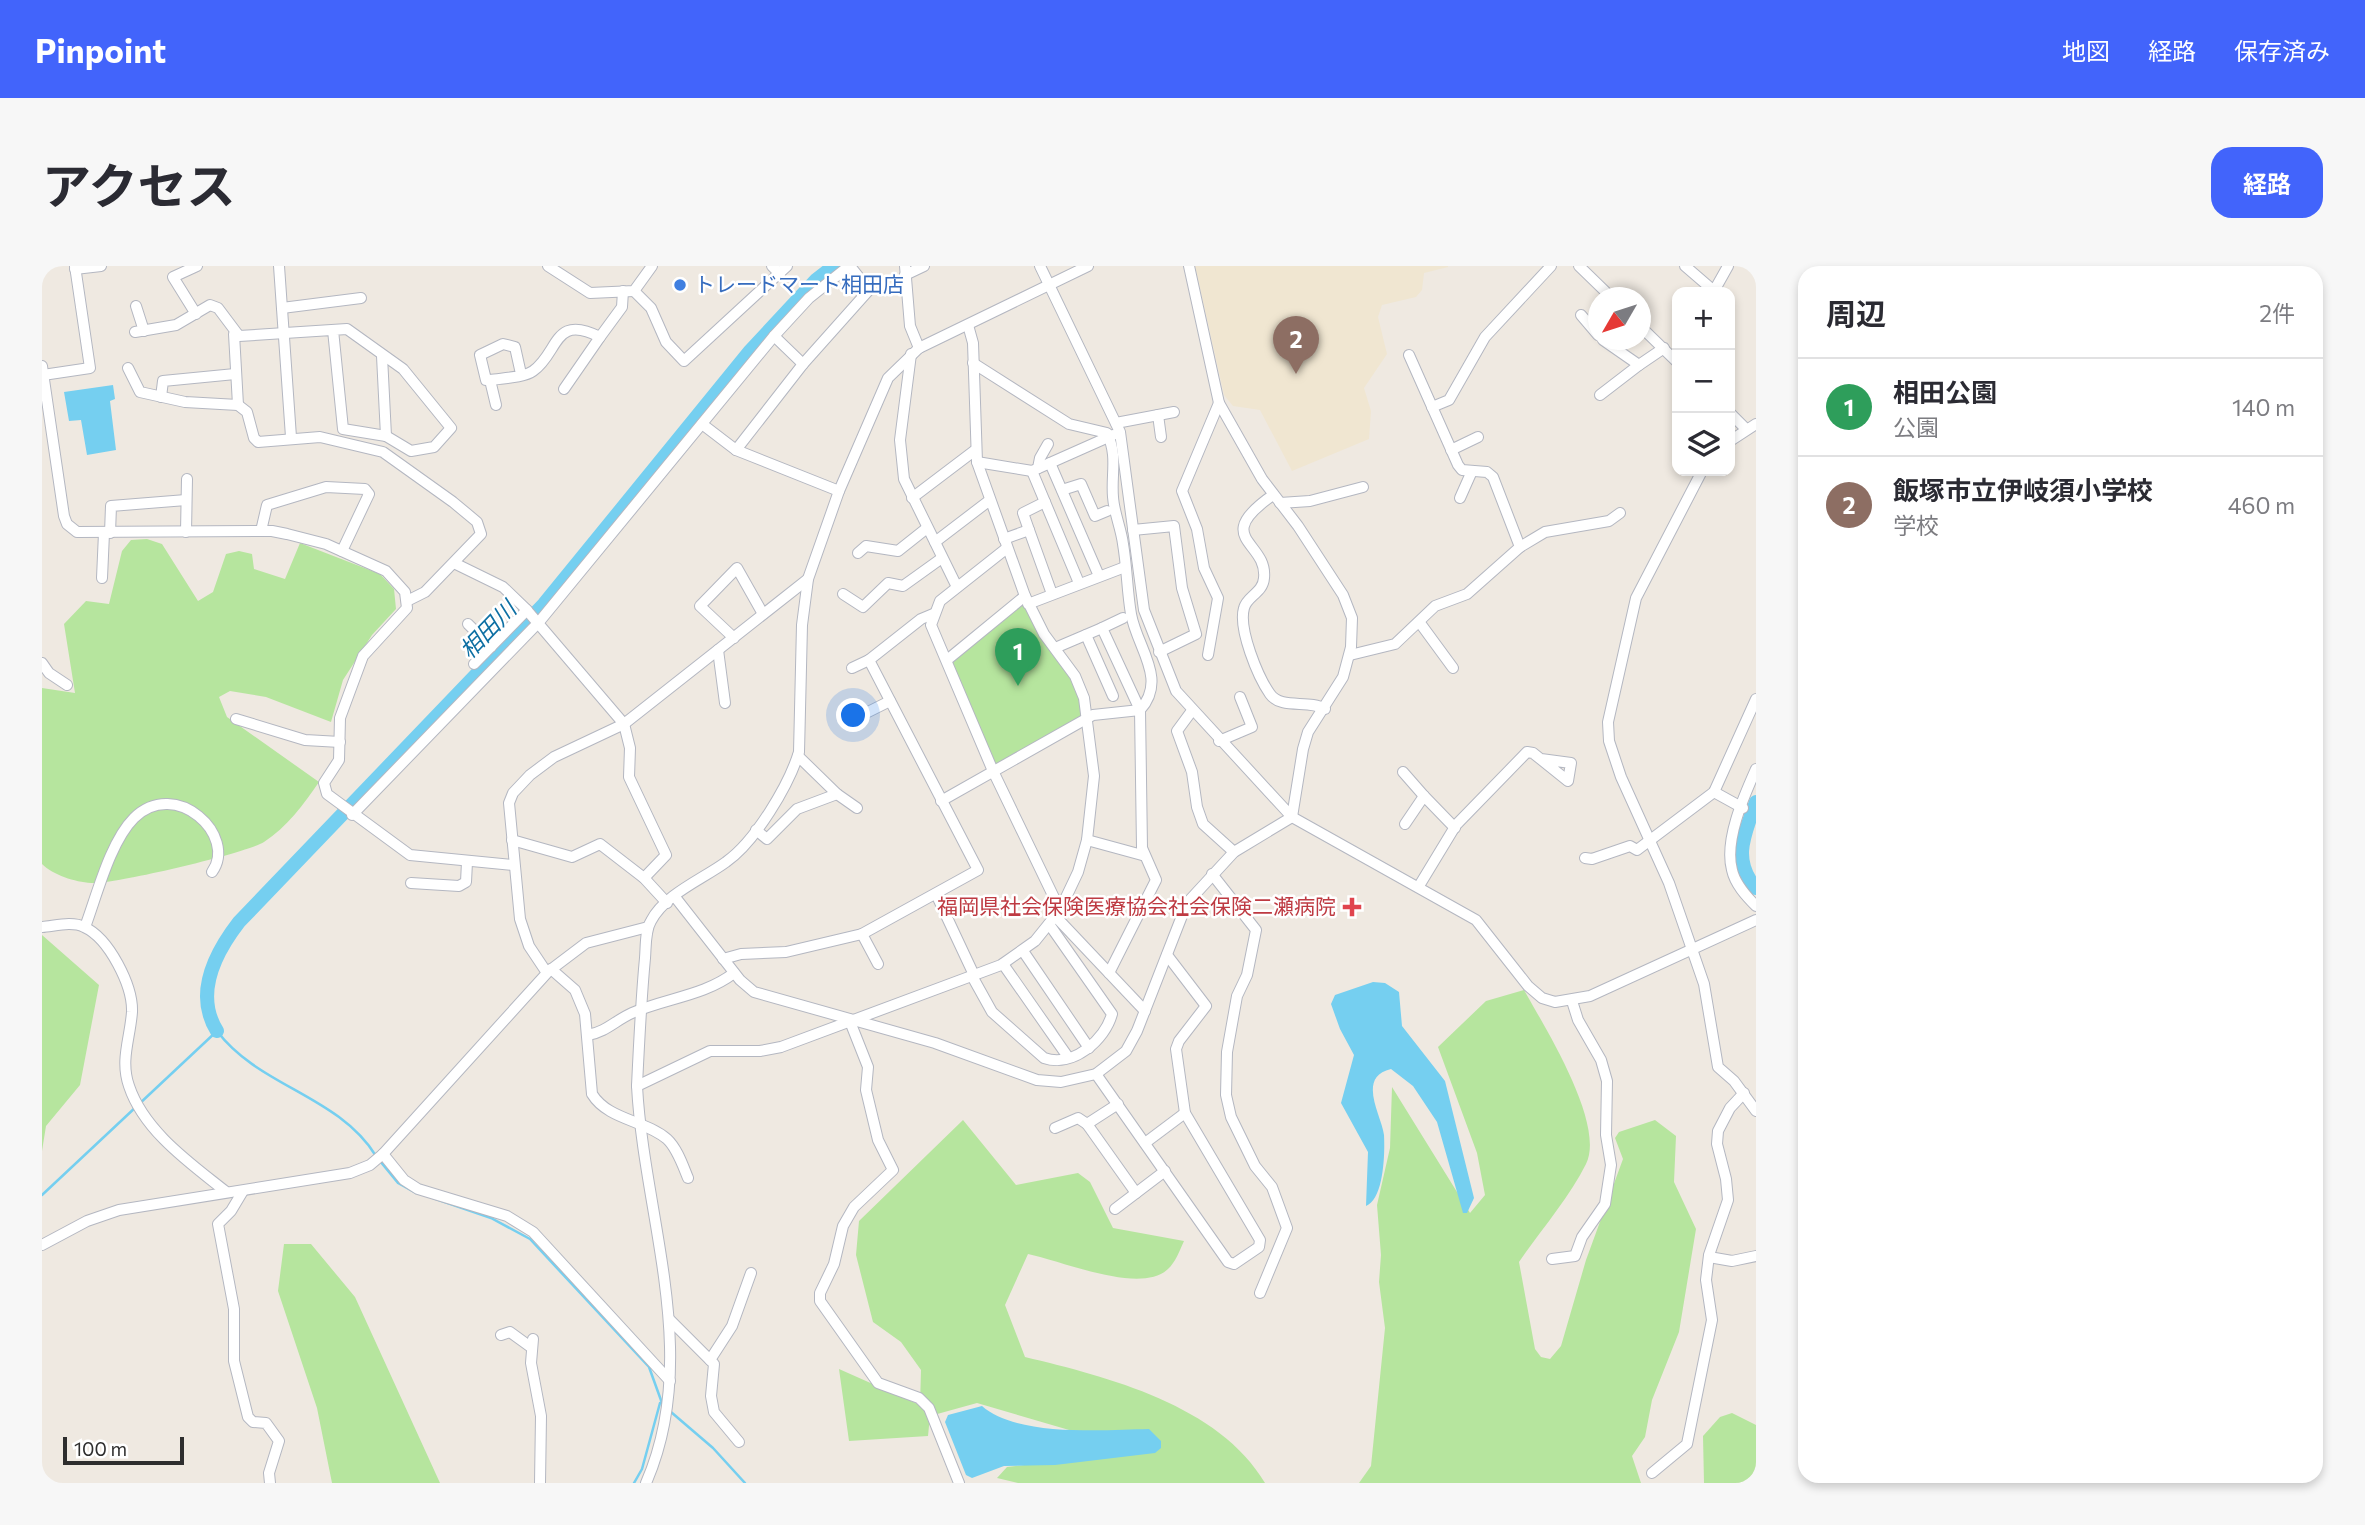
<!DOCTYPE html>
<html lang="ja">
<head>
<meta charset="utf-8">
<style>
	body { margin:0; font-family:Commissioner,"Noto Sans JP",sans-serif; background:#f7f7f7; color:#2b2b33 }
	.controls { position:absolute; right:21px; top:21px; display:grid; overflow:hidden; border-radius:14px; box-shadow:0 4px 10px #0003 }
	.controls button { width:63px; height:63px; display:grid; place-items:center; padding:0; border:0; border-bottom:2px solid #e1e1e2; background:#fff; color:#2b2b33; font:35px sans-serif }
	.compass { position:absolute; left:1546px; top:21px; width:63px; height:63px; border-radius:50%; background:#fff; box-shadow:0 4px 10px #0003; rotate:231deg }
	.scale { position:absolute; left:21px; bottom:18px; width:121px; box-sizing:border-box; padding-left:7px; border:4px solid #2e2e2e; border-top:0; font-size:19px; line-height:24px; white-space:nowrap; color:#2e2e2e; -webkit-text-stroke:5px #fff; paint-order:stroke }
	.you { position:absolute; left:812px; top:450px; width:24px; height:24px; margin:-18px; border:5px solid #fff; border-radius:50%; background:#1a73e8; box-shadow:0 0 0 10px #1a73e833 }
	.badge { display:grid; place-items:center; width:46px; height:46px; border-radius:50%; background:#4264fb; color:#fff; font-size:23px; font-weight:700 }
	.pin { position:absolute; translate:-50% -58px; filter:drop-shadow(0 2px 4px #0008) }
	.pin::after { content:''; position:absolute; top:37px; width:24px; height:21px; background:inherit; clip-path:polygon(0 0,100% 0,50% 100%) }
	.list { margin:0; padding:0; list-style:none }
	h2 { display:flex; justify-content:space-between; align-items:center; height:91px; margin:0; padding:0 28px; font-size:30px }
	h2 small { font-size:23px; font-weight:400; color:#7c7c81 }
	.list li { display:grid; grid-template-columns:46px 1fr auto; gap:21px; align-items:center; box-sizing:border-box; height:98px; padding:0 28px; border-top:2px solid #e1e1e2 }
	.list b { display:block; font-size:26px; white-space:nowrap }
	.list p { margin:0; font-size:23px; white-space:nowrap; color:#7c7c81 }
	.list em { font-size:23px; font-style:normal; color:#7c7c81 }
	.icon { flex:none; width:38px; height:38px; fill:none; stroke:currentColor; stroke-width:2; stroke-linecap:round; stroke-linejoin:round }
	.map { position:relative; flex:none; width:1714px; height:1217px; overflow:hidden; border-radius:21px }
	header { display:flex; align-items:center; gap:42px; box-sizing:border-box; height:98px; padding:0 35px; background:#4264fb; color:#fff }
	header strong { font-size:33px }
	nav { display:flex; gap:38px; margin-inline-start:auto; font-size:24px }
	.intro { display:flex; align-items:center; justify-content:space-between; box-sizing:border-box; height:168px; padding:0 42px }
	h1 { margin:0; font-size:49px }
	.button { padding:18px 32px; border-radius:21px; background:#4264fb; color:#fff; font-size:24px; font-weight:700 }
	main { display:flex; gap:42px; padding:0 42px }
	aside { flex:1; background:#fff; border-radius:21px; box-shadow:0 4px 10px #0003 }
	.map>svg:first-child { display:block }
</style>
</head>
<body>
<header>
<strong>Pinpoint</strong>
<nav><a>地図</a><a>経路</a><a>保存済み</a></nav>
</header>
<div class="intro"><h1>アクセス</h1><a class="button">経路</a></div>
<main>
<div class="map">
<svg width="1714" height="1217" viewBox="0 0 1714 1217">
	<rect width="100%" height="100%" fill="#efe9e1"/>
	<path fill="#f0e6d1" d="M1153,0H1406V1L1382,7L1380,24L1374,31L1340,39L1336,51L1345,88L1322,122L1329,145L1327,173L1250,205L1218,144L1191,140L1182,129Z"/>
	<g fill="#b6e59e">
		<path d="M105,273L120,278L156,335L171,326L184,288L197,285L210,288L212,303L243,313L258,277L338,308L352,323L354,343L330,369L301,414L289,456L224,431L188,425L177,431L185,451L277,516C262,538 245,561 222,576C205,587 69,619 49,617C33,616 11,609 0,598V422L33,427L22,358L44,335L67,338L80,285L89,274Z"/>
		<path d="M980,338L1031,416L1042,447L1035,456L956,500L951,499L909,396Z"/>
		<path d="M0,669L57,719L38,819L4,860L0,885Z"/>
		<path d="M1482,724C1502,760 1564,858 1544,898C1527,932 1499,964 1477,996L1493,1083L1499,1091L1508,1093L1519,1080L1544,994L1581,893L1573,872L1577,866L1613,854L1634,870L1632,916L1654,963L1637,1066L1610,1134L1603,1171L1590,1190L1599,1217H1317L1329,1200L1343,1062L1337,1016L1339,989L1335,939L1348,882L1350,821L1428,947L1443,929L1435,887L1396,781L1444,735Z"/>
		<path d="M921,854L974,919L1036,907L1048,916L1071,962L1142,975C1138,984 1133,997 1126,1003C1099,1029 1020,995 986,988L963,1039L983,1091C1066,1111 1177,1139 1223,1217H976L955,1212L965,1201L1099,1185L935,1137L888,1150L886,1170L807,1175L797,1103L878,1139L879,1104L859,1076L831,1056L814,989L817,955Z"/>
		<path d="M242,978H269L313,1031L398,1217H290L275,1142L236,1025Z"/>
		<path d="M1690,1147L1714,1159V1217H1662L1661,1170L1678,1151Z"/>
	</g>
	<g fill="#75cff0">
		<path d="M71,119L73,133L68,135L74,184L45,189L39,154L27,155L22,126Z"/>
		<path d="M1331,716L1343,717L1357,726L1360,760L1403,815L1432,932L1425,947H1421L1395,856L1371,820L1349,803C1314,811 1340,850 1342,869C1343,887 1342,933 1324,940L1326,886L1299,837L1312,789L1298,763L1289,738L1293,729Z"/>
		<path d="M940,1140C975,1171 1062,1164 1107,1163L1119,1175V1182L1113,1187L1013,1199L962,1200L930,1212L924,1209L903,1156L906,1149Z"/>
	</g>
	<g fill="none" stroke-linecap="round" stroke-linejoin="round">
		<g stroke="#75cff0" stroke-width="2.5">
			<path d="M338,895L356,917L374,927"/>
			<path d="M0,929L175,765C217,821 296,829 334,890"/>
			<path d="M391,932L449,952L488,973L607,1101L620,1137"/>
			<path d="M629,1146L671,1182L703,1217"/>
			<path d="M592,1217L600,1203L618,1137"/>
		</g>
		<g stroke="#75cff0" stroke-width="14">
			<path d="M1714,536C1703,567 1689,594 1714,622"/>
			<path d="M175,765C152,728 173,687 197,656L502,338L708,85L774,14L792,0"/>
		</g>
		<g stroke="#b4b7c1" stroke-width="12">
			<g id="minor">
				<path d="M237,0L249,171"/>
				<path d="M506,0L548,27L592,25L610,0"/>
				<path d="M730,0L738,8"/>
				<path d="M863,0L868,60L877,82"/>
				<path d="M998,0L1078,166L1102,344L1134,425L1250,551L1434,654L1486,720L1500,732L1513,736L1548,730L1714,654"/>
				<path d="M1537,0L1570,32"/>
				<path d="M1643,0L1672,25L1686,0"/>
				<path d="M33,3L59,0"/>
				<path d="M863,9L882,0"/>
				<path d="M592,25L609,42L624,76L642,95L745,0"/>
				<path d="M94,40L102,65"/>
				<path d="M240,42L319,32"/>
				<path d="M154,48L131,11L155,0"/>
				<path d="M1539,49L1556,69"/>
				<path d="M1598,60L1635,96"/>
				<path d="M93,66L134,59L168,39L176,42L197,70L305,63L361,103L409,162L392,181L369,185L344,170L301,163L291,64"/>
				<path d="M192,68L196,139"/>
				<path d="M732,70L761,98"/>
				<path d="M1561,74L1597,99L1622,82"/>
				<path d="M869,88L858,174L862,213L915,321"/>
				<path d="M340,90L344,170"/>
				<path d="M0,100L22,250L25,258L35,266L230,265L245,268L284,278L344,305L363,326L365,342L321,390L298,452L297,494L282,517L285,528L368,589L471,599"/>
				<path d="M86,102L98,126L143,136L196,139L205,146L212,172L216,176L278,171L341,186L411,236L435,256L439,268L383,326L365,335"/>
				<path d="M479,108L473,81L461,78L438,89L444,114H448C460,112 481,112 491,105C517,87 511,47 558,71L580,41L581,25"/>
				<path d="M1,109L48,102L33,0"/>
				<path d="M448,114L454,139"/>
				<path d="M522,123L558,71"/>
				<path d="M1558,129L1597,99"/>
				<path d="M119,131L121,115L193,108"/>
				<path d="M1390,141L1407,134L1443,71L1509,0"/>
				<path d="M1688,147L1703,162"/>
				<path d="M1116,149L1119,171"/>
				<path d="M1074,157L1132,146"/>
				<path d="M660,158L694,184L797,225"/>
				<path d="M1688,175L1714,158"/>
				<path d="M694,184L761,98L827,24L808,0"/>
				<path d="M1409,184L1436,171"/>
				<path d="M935,196L990,205L1071,169"/>
				<path d="M1008,197L1057,310"/>
				<path d="M996,202L998,192L1006,178"/>
				<path d="M990,205L1037,317"/>
				<path d="M1660,205L1594,332L1566,456L1567,475L1579,511L1627,617L1662,718L1676,801L1692,815L1714,845"/>
				<path d="M1020,224L1039,218L1053,250L1065,245"/>
				<path d="M1231,229C1168,273 1226,275 1222,312C1221,327 1205,330 1202,342C1196,363 1216,411 1228,428C1239,444 1267,433 1283,443"/>
				<path d="M870,232L932,185"/>
				<path d="M1418,232L1430,205"/>
				<path d="M1238,237L1268,235L1321,221"/>
				<path d="M987,264L981,247L1003,236"/>
				<path d="M1091,264L1132,260L1140,322L1154,368L1117,386"/>
				<path d="M219,265L225,239L284,221L323,223L327,228L300,285"/>
				<path d="M144,266L145,213"/>
				<path d="M68,267L69,240L144,234"/>
				<path d="M962,273L987,264L1010,328"/>
				<path d="M893,276L948,234"/>
				<path d="M1478,281L1503,266L1567,255L1578,247"/>
				<path d="M965,282L898,335L889,359L951,505L1018,644"/>
				<path d="M816,287L824,280L856,285L885,262"/>
				<path d="M414,298L461,321L483,342L582,458L588,482L587,511L624,589L602,612"/>
				<path d="M60,312L62,267"/>
				<path d="M801,328L821,341L846,317L861,320L900,292"/>
				<path d="M986,338L1083,301"/>
				<path d="M1378,357L1411,402"/>
				<path d="M426,358L449,381"/>
				<path d="M1044,369L1071,430"/>
				<path d="M692,372L658,340L695,302L721,348"/>
				<path d="M1013,382L1060,362"/>
				<path d="M676,384L683,437"/>
				<path d="M1166,389L1176,332L1162,302L1155,263L1140,225L1177,137"/>
				<path d="M1308,389L1353,378L1393,340L1425,328L1478,281L1451,211L1445,206L1420,204L1416,199L1367,89"/>
				<path d="M905,394L983,330"/>
				<path d="M0,397L7,407L25,419"/>
				<path d="M432,398L485,344"/>
				<path d="M810,402L827,394"/>
				<path d="M1149,446L1135,465L1150,506L1155,541L1161,558L1192,586"/>
				<path d="M824,447L848,435"/>
				<path d="M194,453L263,474L298,476"/>
				<path d="M1177,475L1210,461L1198,431"/>
				<path d="M756,490L795,528L815,542"/>
				<path d="M1714,503C1702,530 1682,574 1690,604C1693,618 1704,630 1714,640"/>
				<path d="M1361,506L1382,530"/>
				<path d="M1672,526L1701,542"/>
				<path d="M899,535L1051,449L1098,444C1126,413 1095,382 1089,348C1085,325 1085,301 1081,278C1079,262 1072,247 1071,231C1069,208 1076,190 1065,167L1027,158L931,97"/>
				<path d="M310,549L497,356L732,70L767,32L807,0"/>
				<path d="M1363,558L1382,530L1413,562"/>
				<path d="M714,564L725,573L755,543L795,528"/>
				<path d="M470,574L530,591L558,578L602,612L625,637"/>
				<path d="M1045,574L1100,589"/>
				<path d="M1543,592L1550,593L1588,580L1595,584L1672,526L1714,433"/>
				<path d="M1170,608L1214,664L1205,709L1195,730L1185,786L1184,829L1189,851L1213,900L1230,921L1245,962L1218,1027"/>
				<path d="M369,617L417,620L424,616L425,596"/>
				<path d="M1377,620L1414,559L1485,486L1491,487L1526,515L1529,497L1499,493"/>
				<path d="M894,628L932,709"/>
				<path d="M633,631L698,714L712,726L893,777L995,814L1019,816L1054,808L1084,785L1095,765L1145,637L1192,586L1250,551L1261,483L1266,466L1301,411L1309,381L1310,352L1301,329L1256,260L1220,213L1177,137L1147,0"/>
				<path d="M1014,651L1103,745"/>
				<path d="M0,661C13,660 30,655 42,661C67,672 91,720 90,746C88,773 78,794 87,820C102,865 148,897 183,925"/>
				<path d="M43,661C55,629 68,576 92,552C134,511 196,570 170,606"/>
				<path d="M981,685L1047,782"/>
				<path d="M681,693L699,688L744,686L820,668"/>
				<path d="M836,698L820,668L936,604L827,394L879,353L891,348"/>
				<path d="M961,698L1026,791"/>
				<path d="M509,703L533,724L543,748L550,828C566,854 603,854 625,873C635,882 641,900 646,912"/>
				<path d="M507,705L544,677L606,661"/>
				<path d="M1067,707L1114,614L1100,582L1098,444L1060,362L1081,352"/>
				<path d="M930,710L950,746L1002,792C1031,802 1063,774 1070,748L1007,658"/>
				<path d="M807,753L826,801L824,824L836,874L851,904L812,941L801,960L792,998L778,1027V1035L836,1117L877,1132L887,1142L917,1217"/>
				<path d="M546,769C564,766 574,754 590,747C624,732 662,730 692,707"/>
				<path d="M1054,808L1186,996L1192,998L1217,981L1218,974L1143,847L1134,783L1137,775L1164,740L1125,689"/>
				<path d="M595,820C597,777 599,734 603,692C604,680 603,665 609,655C623,628 661,613 684,596C713,576 747,519 757,486L760,359L766,313L797,225L846,112L877,82L1046,0"/>
				<path d="M1045,858L1094,927"/>
				<path d="M1013,862L1036,852L1045,858L1076,838"/>
				<path d="M1103,877L1143,847"/>
				<path d="M341,888L362,914L376,923L465,950L491,966L628,1115"/>
				<path d="M201,925L189,945L176,958L192,1043V1095L206,1151L211,1156L224,1157L237,1175L227,1207L228,1217"/>
				<path d="M1073,943L1123,905"/>
				<path d="M0,979L45,955L77,944L308,907L328,899L341,888L505,707L487,680L478,653L467,537L471,527L488,509L512,491L582,458L766,313"/>
				<path d="M1667,991L1690,995L1714,990"/>
				<path d="M1510,993L1533,990L1540,971L1563,938L1569,899L1564,869L1565,815L1559,794L1536,754L1530,735"/>
				<path d="M627,1053L672,1098L669,1130L672,1146L697,1176"/>
				<path d="M459,1069L468,1066L490,1082"/>
				<path d="M491,1073L489,1097L499,1150L498,1217"/>
				<path d="M668,1094L690,1060L709,1007"/>
				<path d="M1610,1207L1645,1178L1670,1054L1664,1014L1667,989L1686,934L1684,913L1675,878L1676,865L1688,842L1702,827"/>
				<path d="M604,1217C660,1089 602,951 595,820L668,785H718L739,781L959,699L993,675L1018,644L1036,606L1045,574L1052,510L1042,432L1033,410L1002,368L983,330L935,196L931,77L926,59"/>
			</g>
		</g>
		<use href="#minor" stroke="#fff" stroke-width="10"/>
	</g>
	<circle fill="#3f7fe0" stroke="#fff" stroke-width="2.5" cx="638" cy="19" r="7"/>
	<path fill="#e0444e" stroke="#fff" stroke-width="2.5" d="M1306.5 630.5h7v7h7v7h-7v7h-7v-7h-7v-7h7z"/>
	<g text-anchor="middle" stroke-width="5" stroke-linejoin="round" paint-order="stroke">
		<g font-size="21" fill="#366cbe" stroke="#fff" text-anchor="start">
			<text x="652" y="26">トレードマート相田店</text>
		</g>
		<g font-size="21" fill="#be3a42" stroke="#fff" text-anchor="end">
			<text x="1294" y="648">福岡県社会保険医療協会社会保険二瀬病院</text>
		</g>
		<g font-size="23" font-style="italic" fill="#0d6fa3" stroke="#fff">
			<text transform="translate(446 364) rotate(-46)" y="8">相田川</text>
		</g>
	</g>
</svg>
<div class="controls">
<button>+</button>
<button>−</button>
<button><svg class="icon" aria-label="layers" viewBox="0 0 24 24"><path d="M12 4l9 5-9 5-9-5zM3 14l9 5 9-5"/></svg></button>
</div>
<svg class="compass" viewBox="-18 -18 36 36"><path d="M0-13l5 13h-10z" fill="#e53935"/><path d="M0 13l5-13h-10z" fill="#7c7c81"/></svg>
<div class="scale">100 m</div>
<div class="you"></div>
<div class="pin badge" style="left:976px;top:420px;background:#2e9e5b">1</div>
<div class="pin badge" style="left:1254px;top:108px;background:#8d6e63">2</div>
</div>
<aside>
<h2>周辺<small>2件</small></h2>
<ul class="list">
<li><span class="badge" style="background:#2e9e5b">1</span><div><b>相田公園</b><p>公園</p></div><em>140 m</em></li>
<li><span class="badge" style="background:#8d6e63">2</span><div><b>飯塚市立伊岐須小学校</b><p>学校</p></div><em>460 m</em></li>
</ul>
</aside>
</main>
</body>
</html>
